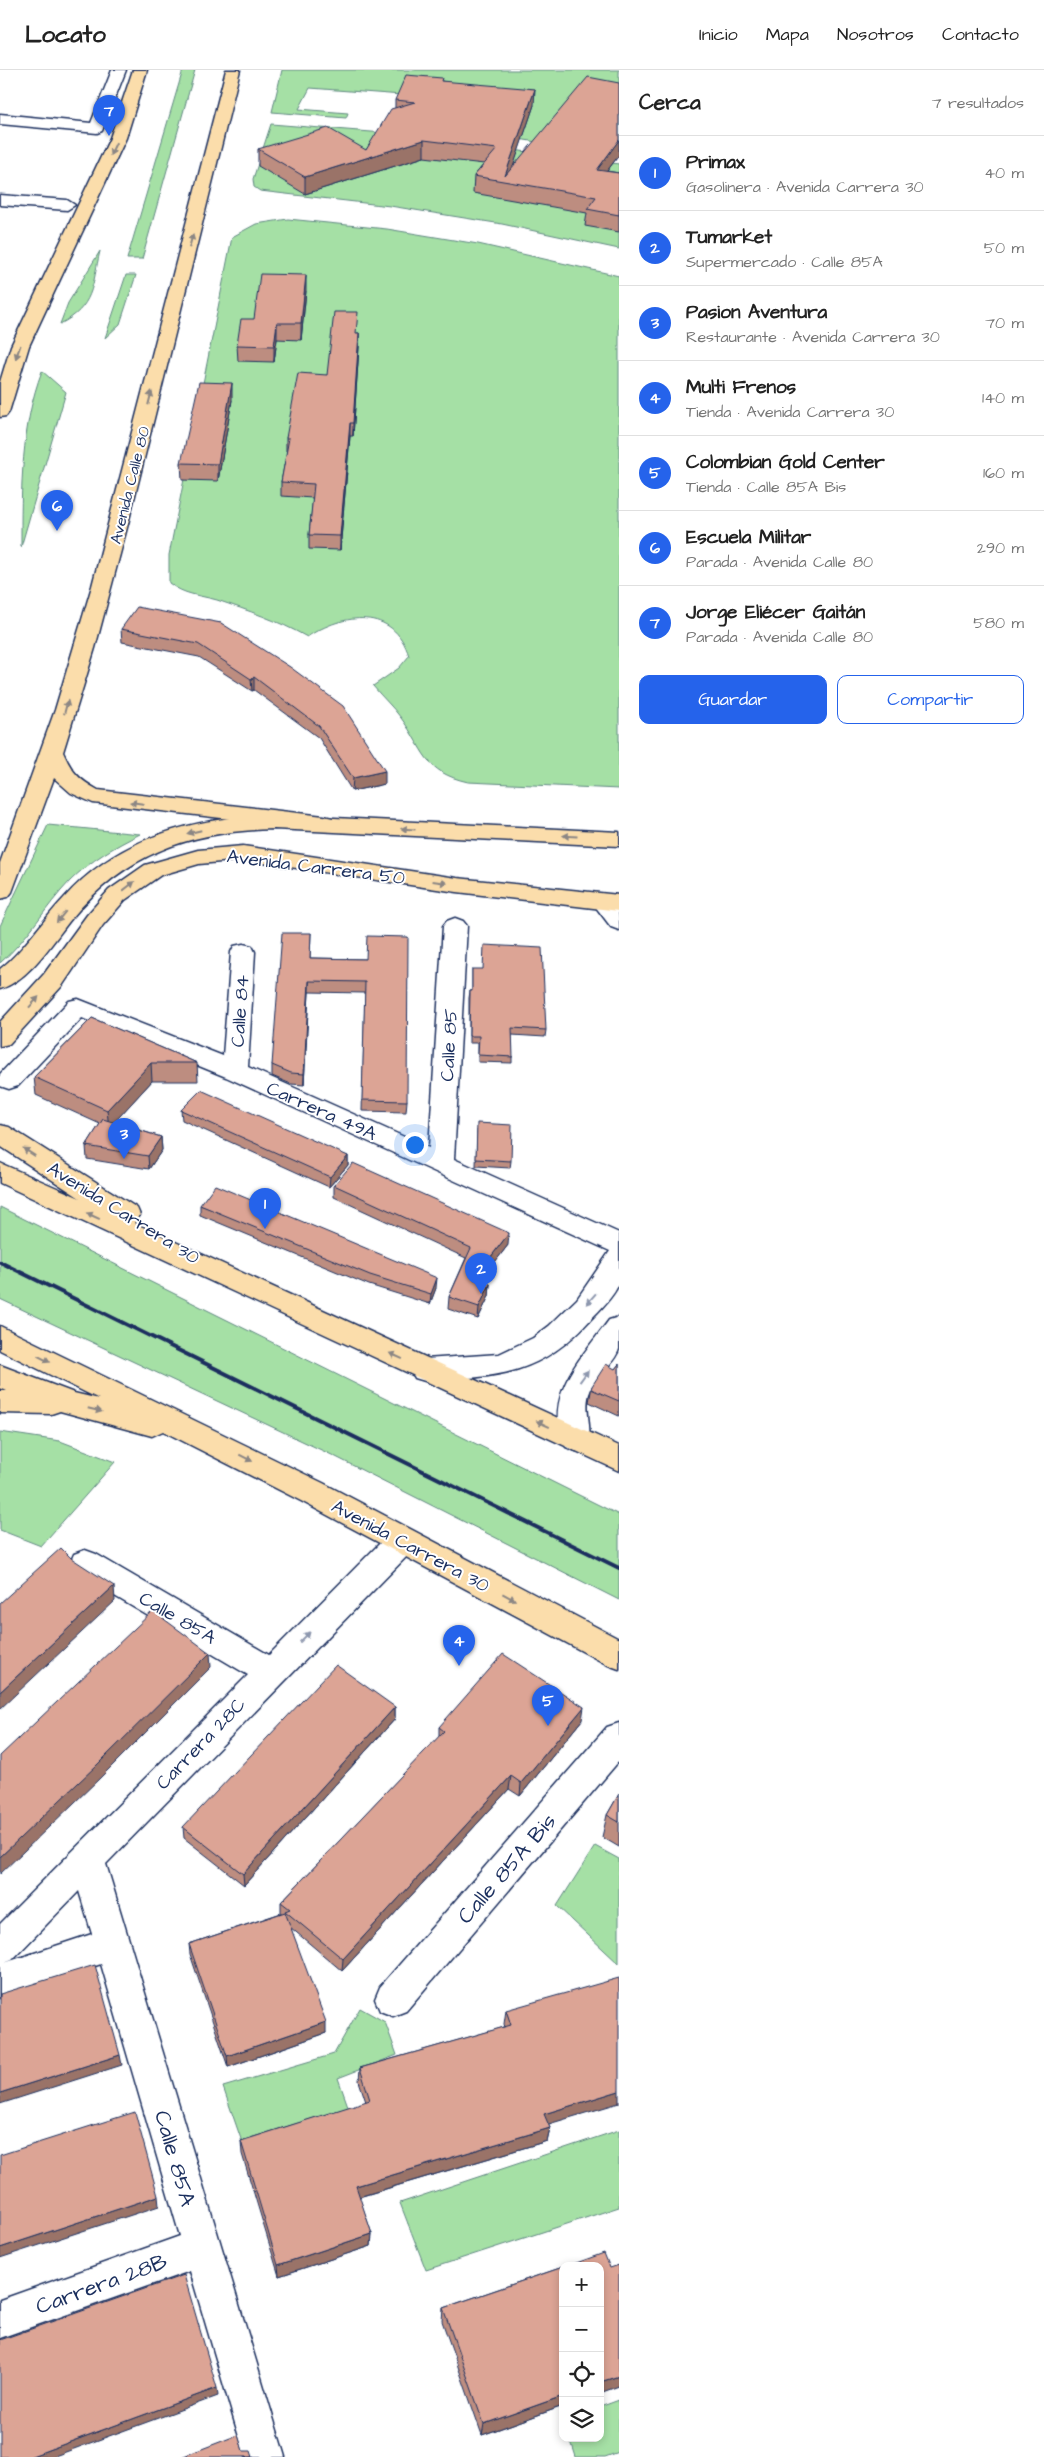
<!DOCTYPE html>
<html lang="es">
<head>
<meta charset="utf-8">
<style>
	body { margin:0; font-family:"Architects Daughter",sans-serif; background:#f2f2f2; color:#222 }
	.controls { position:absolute; right:15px; bottom:15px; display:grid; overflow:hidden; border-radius:10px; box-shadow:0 2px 8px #0003 }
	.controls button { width:45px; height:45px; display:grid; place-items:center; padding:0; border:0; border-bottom:1px solid #e0e0e0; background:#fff; color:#222; font:25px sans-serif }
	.you { position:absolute; left:414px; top:1074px; width:18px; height:18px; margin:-12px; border:4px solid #fff; border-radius:50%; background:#1a73e8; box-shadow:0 0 0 8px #1a73e833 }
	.badge { display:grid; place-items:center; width:32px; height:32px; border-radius:50%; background:#2563eb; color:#fff; font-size:16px; font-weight:700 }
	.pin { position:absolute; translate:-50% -41px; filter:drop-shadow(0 1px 2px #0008) }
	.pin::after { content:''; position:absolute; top:26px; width:18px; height:15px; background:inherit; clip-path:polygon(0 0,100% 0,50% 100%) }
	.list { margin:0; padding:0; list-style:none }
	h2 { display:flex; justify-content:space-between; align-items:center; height:65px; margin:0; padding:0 20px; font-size:21px }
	h2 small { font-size:16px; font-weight:400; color:#767676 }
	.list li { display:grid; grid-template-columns:32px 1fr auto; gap:15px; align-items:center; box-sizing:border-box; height:75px; padding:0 20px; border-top:1px solid #e0e0e0 }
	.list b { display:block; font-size:19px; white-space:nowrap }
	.list p { margin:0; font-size:16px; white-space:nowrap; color:#767676 }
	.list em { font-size:16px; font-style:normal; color:#767676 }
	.actions { display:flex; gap:10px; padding:15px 20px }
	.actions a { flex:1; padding:11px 0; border:1px solid #2563eb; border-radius:10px; text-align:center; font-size:18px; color:#2563eb }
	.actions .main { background:#2563eb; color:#fff }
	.icon { flex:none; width:28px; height:28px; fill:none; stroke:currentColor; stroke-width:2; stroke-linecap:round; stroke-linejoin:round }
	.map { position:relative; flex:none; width:619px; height:2387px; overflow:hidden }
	header { display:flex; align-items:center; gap:30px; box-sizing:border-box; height:70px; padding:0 25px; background:#fff; border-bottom:1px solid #e0e0e0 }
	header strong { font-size:24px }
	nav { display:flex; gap:28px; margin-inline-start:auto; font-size:18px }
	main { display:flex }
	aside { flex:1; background:#fff }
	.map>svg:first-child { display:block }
</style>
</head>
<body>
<header>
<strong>Locato</strong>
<nav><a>Inicio</a><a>Mapa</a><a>Nosotros</a><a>Contacto</a></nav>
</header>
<main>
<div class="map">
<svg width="619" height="2387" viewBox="0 0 619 2387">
	<rect width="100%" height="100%" fill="#fff"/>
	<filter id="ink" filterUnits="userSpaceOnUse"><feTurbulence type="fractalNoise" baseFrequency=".02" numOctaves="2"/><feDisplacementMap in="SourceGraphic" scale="10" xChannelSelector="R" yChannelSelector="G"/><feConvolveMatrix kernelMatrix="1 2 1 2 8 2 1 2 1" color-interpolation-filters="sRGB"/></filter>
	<g filter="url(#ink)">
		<g fill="#a5e0a5" stroke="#608882">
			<path d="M183,0H195L142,189H127Z"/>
			<path d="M282,0H619V86L495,65L526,58L533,35L310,18L299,39L348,43L346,48L272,42Z"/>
			<path d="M271,54L384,63L619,94V179L502,154L390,136L260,121L254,117L253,109Z"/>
			<path d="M288,149L387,159L478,174L619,206V719L468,712C423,702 425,680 401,648C393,637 382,627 373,616L399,598L409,586C394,536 343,543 307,567C277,550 249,541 217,530C199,525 184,525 169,513V485L232,167L256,154Z"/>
			<path d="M100,181C92,216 94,237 60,254L68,233Z"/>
			<path d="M126,205H136L120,254L105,268Z"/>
			<path d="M42,301L66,322L21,477C21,418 21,356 42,301Z"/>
			<path d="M48,755L140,764C114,777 91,790 70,811C45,837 28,869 0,893V856Z"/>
			<path d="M0,1137L619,1445V1530L334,1386L0,1229Z"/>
			<path d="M0,1362L60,1371L115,1392L41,1476L0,1460Z"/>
			<path d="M595,1776L619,1789V1894L557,1836Z"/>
			<path d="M360,1938L385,1952L397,1985L338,2008L349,2039L242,2072L223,2017L334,1984Z"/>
			<path d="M619,2060V2137L426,2200L400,2133Z"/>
			<path d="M619,2330V2382L605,2387H576L570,2368H600V2337Z"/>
		</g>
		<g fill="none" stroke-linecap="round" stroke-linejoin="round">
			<g stroke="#1b2f5e" stroke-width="3">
				<g id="street">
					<path d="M112,0H126L102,61L97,63L0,54V44L91,53Z"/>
					<path d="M0,125L67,130L75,135L67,140L0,135Z"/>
					<path d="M604,824C619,829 619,844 619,860L611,857L592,832L596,827Z"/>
					<path d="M455,848L463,851L467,856L454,1089L619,1163C619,1176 619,1201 619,1213C615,1225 600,1240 591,1249C540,1306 497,1307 425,1311L415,1308L411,1300L415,1292L425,1289L499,1284L533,1268L549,1256L577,1229L610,1181L226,1007L82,948L18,1016L9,1019L0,1016V1004L69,931L78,929L223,986L231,882L234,876L243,874L252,876L255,882L248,997L429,1078L443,856L447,851Z"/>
					<path d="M619,1247C619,1257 619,1270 619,1279C615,1294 592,1308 588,1328C585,1344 594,1363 586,1377L576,1381L566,1377C540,1328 582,1287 609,1250Z"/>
					<path d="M402,1458L413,1462L417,1471L413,1480L106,1794L285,2387H245L190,2201L0,2268V2230L180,2166L101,1894L0,1928V1854L248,1605L74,1502L70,1493L74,1484L85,1480L96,1484L269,1585L391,1462ZM79,1821L92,1864L4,1893L12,1890Z"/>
					<path d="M619,1653V1691L406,1941L393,1946L380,1941L375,1929L380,1917L607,1657Z"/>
				</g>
			</g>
			<g stroke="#1b2f5e" stroke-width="3">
				<g id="primary">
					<path d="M274,745L619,762V776L274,759C192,761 126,782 72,848C54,870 29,911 0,919V899C25,879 42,851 64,828C118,767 195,747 274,745Z"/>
					<path d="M243,776L457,808L619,825V841L457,822L243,790L199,794L161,805L125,830L103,855L62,916L9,974L0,976V952L44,904L87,845L109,820L145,795L198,780Z"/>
				</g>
			</g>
			<g stroke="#1b2f5e" stroke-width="3">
				<g id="highway">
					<path d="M133,0H147L126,68L29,276L9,342L6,346L0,347V312L11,276L110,68Z"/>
					<path d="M226,0H240L128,454L95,578L63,682C72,702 78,709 98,720L324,746L332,748L335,753L332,758L324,760L93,733L71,723L54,708L12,822L8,827L0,829V793L55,640L92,516Z"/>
					<path d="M0,1055L9,1057L137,1138L140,1145L134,1153L619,1376V1401L0,1113V1093L80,1128L0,1076Z"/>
					<path d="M0,1256L323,1413L619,1569V1599L608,1595L301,1431L163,1361L152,1366L60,1341L51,1344L0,1343V1321H7L0,1318V1295L74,1323L99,1329L0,1280Z"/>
				</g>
			</g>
			<use href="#street" fill="#fff" fill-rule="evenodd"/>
			<use href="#primary" fill="#fbddab" fill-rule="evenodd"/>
			<use href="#highway" fill="#fbddab" fill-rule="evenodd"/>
			<path stroke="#1b2f5e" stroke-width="4" d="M0,1192L619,1498"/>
		</g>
		<g fill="#bd8d80" stroke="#1b2f5e">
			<path d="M442,11L534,35L513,96L619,85L607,101L619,103V162L585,156L587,143L473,123L474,106L484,94L424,87L305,124L258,96V79L366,80L395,38V30Z"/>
			<path d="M306,221L301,270L277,269L274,292L238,291L237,275L254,249Z"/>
			<path d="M357,263H359V277L353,366H350L340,480L309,479V465L313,428L281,426V412L287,381H286V368L327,305Z"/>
			<path d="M232,330L218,411L182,410L181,393Z"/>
			<path d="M221,553L385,714L352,721L319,668L254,620L252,621L199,587L122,572L121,559Z"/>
			<path d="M311,863L310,888L366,889L407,1031L406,1042L362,1041L365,923L309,922L304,1015L291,1014L272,1006V995Z"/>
			<path d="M472,899L546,960L545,967L512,965V993L478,992V973H469V928L470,921H472Z"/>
			<path d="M92,948L197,993L198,1011H152L114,1052L161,1067L162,1080L149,1099L87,1089L86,1076L100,1054L36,1025L34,1007Z"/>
			<path d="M181,1040L348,1086V1095L329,1117L182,1050Z"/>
			<path d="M477,1060L511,1091L510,1098L476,1096Z"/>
			<path d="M334,1115L508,1175L480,1211L490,1214L489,1226L478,1249L448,1239L449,1227L466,1188L334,1127Z"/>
			<path d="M200,1135L436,1218L430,1234L369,1215L200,1145Z"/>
			<path d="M619,1294V1346L589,1332L592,1316L615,1299Z"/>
			<path d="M395,1637V1649L244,1815L184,1768L183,1757Z"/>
			<path d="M582,1650L520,1726L509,1719L342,1901L290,1857L326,1963L228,1997L190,1884L189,1874L281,1843V1832L439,1667V1657Z"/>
			<path d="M619,1724V1777L602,1767L607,1745Z"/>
			<path d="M506,1940L550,2058L547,2071L359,2127L372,2164L371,2176L279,2206L242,2084L241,2071L366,2032L359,2011L360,1998L505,1957L504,1954Z"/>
			<path d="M563,2197V2336L482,2365L442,2251L443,2238Z"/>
		</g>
		<g fill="#9a7368" stroke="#1b2f5e">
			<path d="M535,19L534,35L508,112L505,106Z"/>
			<path d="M424,70V87L305,124V107Z"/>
			<path d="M619,70V85L595,117L597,100Z"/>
			<path d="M306,205V221L301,270V253Z"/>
			<path d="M277,253V269L274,292V276Z"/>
			<path d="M359,263V277L353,366V353Z"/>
			<path d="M232,313V330L218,411V394Z"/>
			<path d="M350,353V366L340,480V466Z"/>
			<path d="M254,607V620L252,621L251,609Z"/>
			<path d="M385,701V714L352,721L353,708Z"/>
			<path d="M309,911V922L304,1015V1004Z"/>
			<path d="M151,993L152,1011L109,1058L107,1040Z"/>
			<path d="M161,1067L162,1080L149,1099L148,1086Z"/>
			<path d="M348,1086V1095L329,1117L330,1107Z"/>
			<path d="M509,1163L508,1175L473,1221L474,1209Z"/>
			<path d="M437,1208L436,1218L430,1234L431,1224Z"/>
			<path d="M490,1214L489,1226L478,1249L479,1237Z"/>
			<path d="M114,1516L115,1531L0,1639V1622Z"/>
			<path d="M210,1583L211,1597L99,1709L0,1804V1787Z"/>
			<path d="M395,1637V1649L244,1815L243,1804Z"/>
			<path d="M584,1637L582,1650L520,1726L521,1713Z"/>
			<path d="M511,1706L509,1719L342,1901L343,1889Z"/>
			<path d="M326,1952V1963L228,1997L227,1986Z"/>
			<path d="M120,1985L122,1995L0,2034V2023Z"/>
			<path d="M619,2021V2033L542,2056L544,2044Z"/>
			<path d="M550,2058L547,2071L355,2128L356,2116Z"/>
			<path d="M158,2126L159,2136L0,2188V2178Z"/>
			<path d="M372,2164L371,2176L279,2206L278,2195Z"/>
			<path d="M619,2306V2316L600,2323V2312Z"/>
			<path d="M217,2318L218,2326L52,2387H29Z"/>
			<path d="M563,2326V2336L482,2365L484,2354Z"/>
		</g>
		<g fill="#dca495" stroke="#1b2f5e">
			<path d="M406,5L442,8L441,11L535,19L505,106L588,7L619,13V70L597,100L619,103V145L587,139L596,127L474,106L497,79L424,70L305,107L258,79L328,58L366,80L391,39L415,32L395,30Z"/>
			<path d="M260,204L306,205L301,253H277L274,276L237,275L241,249H254Z"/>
			<path d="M334,242H358L356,263H359L353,353H350L340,466L309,465L314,414L281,412L289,368H286L298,303L327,305Z"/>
			<path d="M199,312L232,313L218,394L181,393Z"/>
			<path d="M137,537L221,553L290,597L343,636L385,701L353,708L319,656L254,607L251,609L198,574L121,559Z"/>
			<path d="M282,863H311L310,888L366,889L367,866L408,867L407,1031L362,1030L365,912L309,911L304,1004L291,1003L272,995Z"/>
			<path d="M484,875L542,878L546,960L512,958L513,987L478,985L479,966H469L470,921H472V899H483Z"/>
			<path d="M92,948L197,993H151L107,1040L34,1007Z"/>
			<path d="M201,1020L348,1086L330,1107L181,1040Z"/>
			<path d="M103,1049L161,1067L148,1086L86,1076Z"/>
			<path d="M477,1053L512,1055L511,1091L476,1089Z"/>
			<path d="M353,1093L509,1163L474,1209L490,1214L479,1237L449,1227L471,1178L334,1115Z"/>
			<path d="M215,1115L437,1208L431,1224L370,1205L200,1135Z"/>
			<path d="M606,1294L615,1299L619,1294V1331L591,1319L592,1316Z"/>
			<path d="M61,1478L71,1488L114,1516L0,1622V1533Z"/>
			<path d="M153,1541L210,1583L97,1695L0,1787V1686Z"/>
			<path d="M503,1584L584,1637L521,1713L511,1706L343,1889L285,1841L290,1839L281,1832L444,1661L439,1657Z"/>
			<path d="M336,1595L395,1637L243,1804L183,1757Z"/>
			<path d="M619,1724V1752L607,1745Z"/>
			<path d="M285,1842L326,1952L227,1986L189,1874Z"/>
			<path d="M95,1895L120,1985L0,2023V1924Z"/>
			<path d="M619,1908V2021L544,2044L550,2058L356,2116L372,2164L278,2195L241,2071L370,2030L360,1998L511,1955L506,1940Z"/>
			<path d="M135,2042L158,2126L0,2178V2085Z"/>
			<path d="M604,2183L610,2198L619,2195V2306L600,2312V2196H568Z"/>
			<path d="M563,2197V2326L484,2354L443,2238Z"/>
			<path d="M184,2205L217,2318L29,2387H0V2270Z"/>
			<path d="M238,2365L243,2381H251L253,2387H181Z"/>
		</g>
		<defs><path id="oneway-solid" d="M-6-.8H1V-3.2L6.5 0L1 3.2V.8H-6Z" transform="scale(1.25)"/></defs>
		<g fill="#8b8684">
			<use href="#oneway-solid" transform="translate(113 79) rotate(115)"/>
			<use href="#oneway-solid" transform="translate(191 171) rotate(-75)"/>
			<use href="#oneway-solid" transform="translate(18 282) rotate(110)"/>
			<use href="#oneway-solid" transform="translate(150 328) rotate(-76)"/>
			<use href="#oneway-solid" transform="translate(66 637) rotate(-75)"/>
			<use href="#oneway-solid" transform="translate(137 733) rotate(-173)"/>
			<use href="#oneway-solid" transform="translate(408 759) rotate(-176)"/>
			<use href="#oneway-solid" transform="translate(194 762) rotate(167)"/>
			<use href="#oneway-solid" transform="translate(570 766) rotate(-177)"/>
			<use href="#oneway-solid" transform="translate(440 812) rotate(8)"/>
			<use href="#oneway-solid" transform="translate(129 816) rotate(-38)"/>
			<use href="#oneway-solid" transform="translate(61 847) rotate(129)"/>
			<use href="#oneway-solid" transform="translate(34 932) rotate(-48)"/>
			<use href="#oneway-solid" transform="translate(29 1082) rotate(-147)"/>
			<use href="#oneway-solid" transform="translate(93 1146) rotate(-155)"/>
			<use href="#oneway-solid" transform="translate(396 1286) rotate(-156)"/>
			<use href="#oneway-solid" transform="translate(44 1289) rotate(26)"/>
			<use href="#oneway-solid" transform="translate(95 1340) rotate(14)"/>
			<use href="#oneway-solid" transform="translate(543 1354) rotate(-155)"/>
			<use href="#oneway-solid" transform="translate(246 1388) rotate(27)"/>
			<use href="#oneway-solid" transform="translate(509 1527) rotate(28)"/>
		</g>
		<g fill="#8d97ae">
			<use href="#oneway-solid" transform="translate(591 1229) rotate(131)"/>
			<use href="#oneway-solid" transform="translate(584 1306) rotate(-54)"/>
			<use href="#oneway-solid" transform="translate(305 1567) rotate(-45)"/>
		</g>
	</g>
	<g text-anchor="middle" stroke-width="4" stroke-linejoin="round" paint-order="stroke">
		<g font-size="16" fill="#1b2f5e" stroke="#fff">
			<text transform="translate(129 415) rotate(-76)" y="6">Avenida Calle 80</text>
		</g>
		<g font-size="19" fill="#1b2f5e" stroke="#fff">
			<text transform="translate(316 796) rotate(7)" y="7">Avenida Carrera 50</text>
			<text transform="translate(239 941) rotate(-86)" y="7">Calle 84</text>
			<text transform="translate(448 975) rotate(-87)" y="7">Calle 85</text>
			<text transform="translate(322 1040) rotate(24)" y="7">Carrera 49A</text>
			<text transform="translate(124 1142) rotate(32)" y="7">Avenida Carrera 30</text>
			<text transform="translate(411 1475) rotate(28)" y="7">Avenida Carrera 30</text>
			<text transform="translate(178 1547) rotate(30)" y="7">Calle 85A</text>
			<text transform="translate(200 1673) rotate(-46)" y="7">Carrera 28C</text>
		</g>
		<g font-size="22" fill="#1b2f5e" stroke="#fff">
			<text transform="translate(506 1798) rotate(-49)" y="8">Calle 85A Bis</text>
			<text transform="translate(176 2088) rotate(74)" y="8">Calle 85A</text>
			<text transform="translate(101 2213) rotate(-20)" y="8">Carrera 28B</text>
		</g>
	</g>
</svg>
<div class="controls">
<button>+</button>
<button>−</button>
<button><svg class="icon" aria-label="locate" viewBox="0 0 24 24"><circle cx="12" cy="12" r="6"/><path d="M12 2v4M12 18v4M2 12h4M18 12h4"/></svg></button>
<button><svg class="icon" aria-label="layers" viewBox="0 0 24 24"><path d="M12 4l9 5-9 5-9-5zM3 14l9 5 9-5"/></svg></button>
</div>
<div class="you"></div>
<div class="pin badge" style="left:265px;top:1159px">1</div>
<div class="pin badge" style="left:481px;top:1224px">2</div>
<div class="pin badge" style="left:124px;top:1089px">3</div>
<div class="pin badge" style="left:459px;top:1596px">4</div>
<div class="pin badge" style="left:548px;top:1656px">5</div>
<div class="pin badge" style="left:57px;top:461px">6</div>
<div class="pin badge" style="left:109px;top:66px">7</div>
</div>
<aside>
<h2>Cerca<small>7 resultados</small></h2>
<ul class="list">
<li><span class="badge">1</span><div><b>Primax</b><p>Gasolinera · Avenida Carrera 30</p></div><em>40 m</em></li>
<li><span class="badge">2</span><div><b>Tumarket</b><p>Supermercado · Calle 85A</p></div><em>50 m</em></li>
<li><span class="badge">3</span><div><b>Pasion Aventura</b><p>Restaurante · Avenida Carrera 30</p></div><em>70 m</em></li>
<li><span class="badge">4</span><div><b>Multi Frenos</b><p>Tienda · Avenida Carrera 30</p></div><em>140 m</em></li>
<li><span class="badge">5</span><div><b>Colombian Gold Center</b><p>Tienda · Calle 85A Bis</p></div><em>160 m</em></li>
<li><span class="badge">6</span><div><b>Escuela Militar</b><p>Parada · Avenida Calle 80</p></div><em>290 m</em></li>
<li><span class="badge">7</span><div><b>Jorge Eliécer Gaitán</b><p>Parada · Avenida Calle 80</p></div><em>580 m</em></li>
</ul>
<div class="actions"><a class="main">Guardar</a><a>Compartir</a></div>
</aside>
</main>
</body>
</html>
